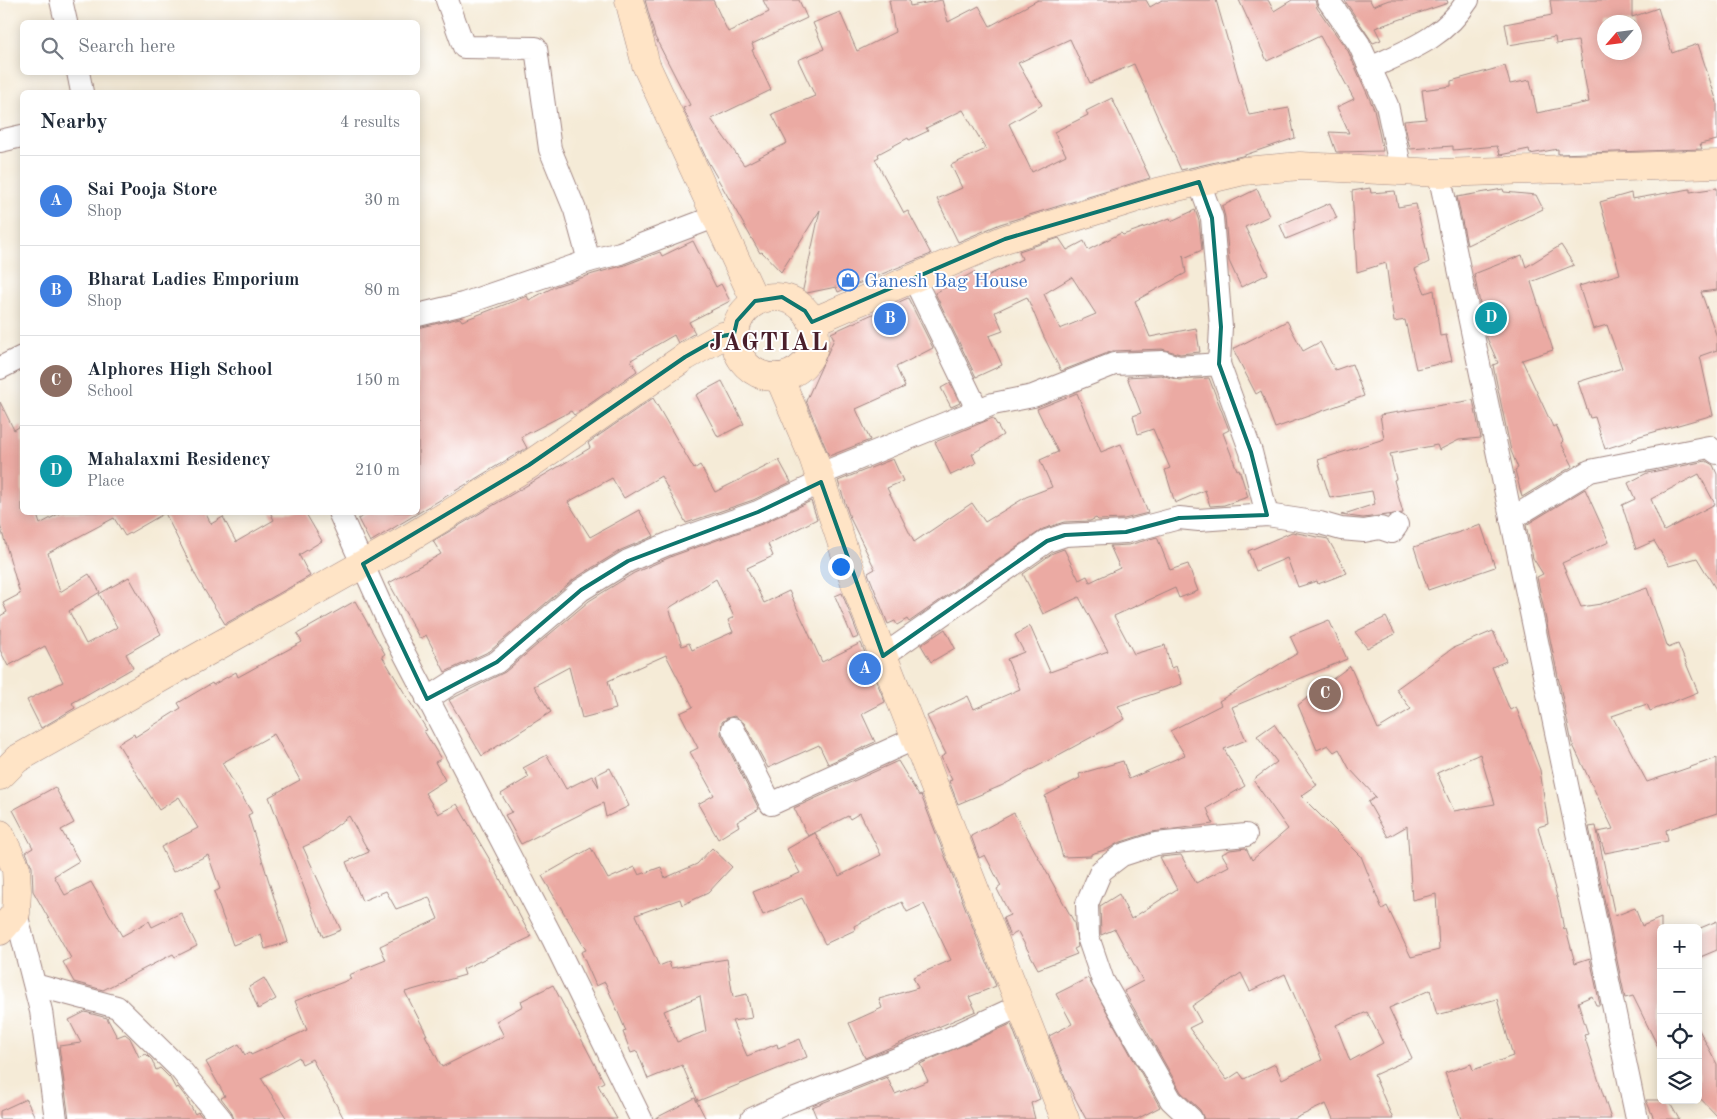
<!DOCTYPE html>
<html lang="en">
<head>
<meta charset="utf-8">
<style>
	body { margin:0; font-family:"Old Standard TT",serif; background:#f2f2f3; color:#1f2937 }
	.controls { position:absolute; right:15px; bottom:15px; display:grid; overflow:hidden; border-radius:8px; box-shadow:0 2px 12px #0003 }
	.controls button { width:45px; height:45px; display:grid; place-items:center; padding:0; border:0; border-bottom:1px solid #e0e1e3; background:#fff; color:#1f2937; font:25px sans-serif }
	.compass { position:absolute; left:1597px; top:15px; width:45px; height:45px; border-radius:50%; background:#fff; box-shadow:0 2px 12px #0003; rotate:242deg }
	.you { position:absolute; left:840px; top:566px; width:18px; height:18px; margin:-12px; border:4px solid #fff; border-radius:50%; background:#1a73e8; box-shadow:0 0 0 8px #1a73e833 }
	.badge { display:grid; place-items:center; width:32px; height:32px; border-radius:50%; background:#c8321e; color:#fff; font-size:16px; font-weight:700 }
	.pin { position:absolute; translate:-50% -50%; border:2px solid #fff; box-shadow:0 1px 5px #0006 }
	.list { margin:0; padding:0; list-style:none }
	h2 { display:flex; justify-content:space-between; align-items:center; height:65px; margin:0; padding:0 20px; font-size:21px }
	h2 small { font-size:16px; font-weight:400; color:#747a83 }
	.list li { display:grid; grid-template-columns:32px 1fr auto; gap:15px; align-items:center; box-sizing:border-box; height:90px; padding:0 20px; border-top:1px solid #e0e1e3 }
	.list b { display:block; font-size:19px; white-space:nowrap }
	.list p { margin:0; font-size:16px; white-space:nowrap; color:#747a83 }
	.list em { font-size:16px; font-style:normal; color:#747a83 }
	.icon { flex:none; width:28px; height:28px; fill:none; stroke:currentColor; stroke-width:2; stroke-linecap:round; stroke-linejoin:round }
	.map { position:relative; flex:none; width:1717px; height:1119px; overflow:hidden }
	.search { position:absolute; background:#fff; box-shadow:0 2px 12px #0003; left:20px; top:20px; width:400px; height:55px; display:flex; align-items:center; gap:12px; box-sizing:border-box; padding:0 18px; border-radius:8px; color:#747a83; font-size:19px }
	.panel { position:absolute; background:#fff; box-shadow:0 2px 12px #0003; left:20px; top:90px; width:400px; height:425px; border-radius:8px }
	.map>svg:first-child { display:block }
</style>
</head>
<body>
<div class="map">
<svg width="1717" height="1119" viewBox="0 0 1717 1119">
	<rect width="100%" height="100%" fill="#fff"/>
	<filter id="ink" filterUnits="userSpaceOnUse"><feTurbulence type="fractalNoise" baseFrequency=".02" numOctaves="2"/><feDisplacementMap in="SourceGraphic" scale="10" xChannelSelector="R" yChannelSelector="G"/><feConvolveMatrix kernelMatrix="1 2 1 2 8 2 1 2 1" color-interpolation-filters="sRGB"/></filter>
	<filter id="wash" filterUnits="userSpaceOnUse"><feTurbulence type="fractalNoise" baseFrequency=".0096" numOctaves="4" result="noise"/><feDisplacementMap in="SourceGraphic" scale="20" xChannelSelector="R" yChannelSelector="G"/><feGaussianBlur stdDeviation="1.12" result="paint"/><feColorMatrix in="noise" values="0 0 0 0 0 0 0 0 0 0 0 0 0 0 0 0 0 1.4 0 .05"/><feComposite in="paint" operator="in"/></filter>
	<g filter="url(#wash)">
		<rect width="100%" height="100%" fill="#f5ebd7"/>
		<g id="blocks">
			<g fill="#ebaaa3" fill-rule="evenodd">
				<path d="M645,0H713L728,32L769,12L763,0H799L807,18L752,44L754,49L752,50L771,90L711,119L744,165L787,143L772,114L815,96L798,60L824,49L813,23L840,12L857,51L895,32L889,0H909L910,6L942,0L948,22L979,6L990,26L1038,0H1146L1150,7L1162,0H1216L1249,115L1289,108L1295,138L1242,156L1181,170L1134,64L1090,83L1070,39L1018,63L1042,105L1009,124L1032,172L1066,155L1054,132L1088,115L1086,111L1112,98L1150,178L1000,224L958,242L937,199L962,188L951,165L986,149L963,110L926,128L928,131L909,140L908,138L878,154L879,157L875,159L904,213L908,211L931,254L838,292L836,287L802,294L820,210L781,272L762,252L760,253L707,160L683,108L690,105L655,37Z"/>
				<path d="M1239,0H1268L1274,11L1292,0H1315L1317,8L1348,51L1374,109L1383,151L1336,152L1329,132L1349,133L1337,107L1354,99L1320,36L1267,61Z"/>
				<path d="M1347,0H1370L1373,6L1389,0H1447L1448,3L1375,28L1381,40L1373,43L1345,1Z"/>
				<path d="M1550,0H1632V17L1658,8L1672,53L1698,44L1717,102V140L1700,144L1702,149L1558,154V149L1530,154L1529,149L1500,155L1497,146L1453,150V146L1410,149L1404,121L1426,119L1422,90L1451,86V81L1505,66L1510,84L1530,80L1537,113L1589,102L1578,41L1556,44L1555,37L1509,45L1505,24L1552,15ZM1604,22H1634V52H1604Z"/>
				<path d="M1370,188L1371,193L1395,191L1398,207L1416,204L1429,262L1415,269L1425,293L1434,290L1440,336L1446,335L1452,361L1416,369L1405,320L1394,322L1386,263L1357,272L1352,191Z"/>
				<path d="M1717,188V290L1701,292L1717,337V350L1700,356L1713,415L1633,438V440L1605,449L1595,417L1590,418L1578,382L1622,368L1607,325L1593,329L1579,286L1620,274L1600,202L1631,193L1632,199L1690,189V192Z"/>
				<path d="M1257,189L1269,216L1245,227L1268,274L1241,287L1229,261L1225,217L1222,206Z"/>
				<path d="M1503,189L1504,192L1536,195L1543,209L1467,245L1457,197Z"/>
				<path d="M1330,203L1337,218L1286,239L1280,225Z"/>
				<path d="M1195,210L1199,221L1202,250L1184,258L1183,255L1186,273L1135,301L1150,337L1196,328L1200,352L1180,354L1162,349L1113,351L1061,371L1044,337L1027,297L995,312L1003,331L989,336L1002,365L976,377L935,293L974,272L979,280L1022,259L1019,251L1059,238L1067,250L1084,241L1088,250L1121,233L1123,235L1170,218L1171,221ZM1072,277L1096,314L1060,329L1044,294Z"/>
				<path d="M693,241L716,287L721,284L730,301L689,322L695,333L678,343L674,335L631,360L637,371L574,415L571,411L521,437L527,448L520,452L370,542L358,519L371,512H418V328L460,318L462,321L527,296L529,300L556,286L593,274L625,265L660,252L662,256Z"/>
				<path d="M1561,245L1574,265L1531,282L1553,350L1522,360L1553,427L1556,425L1563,441L1561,443L1573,466L1522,497L1515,470L1518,468L1511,451L1493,365L1498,363L1487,338L1474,274L1522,255L1526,267Z"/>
				<path d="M908,298L933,348L896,367L905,387L856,409L870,440L829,456L806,401L834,339L831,333Z"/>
				<path d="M1287,321L1303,351L1320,342L1335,370L1352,364L1364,396L1275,428L1261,391L1256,394L1233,349Z"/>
				<path d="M1161,375L1179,380L1209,378L1229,430L1223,433L1237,470L1239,469L1248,497L1224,505L1210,506L1205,490L1175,503L1165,470L1170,468L1153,429L1138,434L1133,416L1141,413L1127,377Z"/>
				<path d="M722,381L744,424L718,437L696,395Z"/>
				<path d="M950,383L960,403L951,407L941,388Z"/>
				<path d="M1077,393L1101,452L1121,444L1148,513L1124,519L1098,520L1096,518L1090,521L1064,522L1043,529L909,622L907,619L897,625L895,621L888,624L868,573L875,569L850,518L838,481L893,459L903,481L887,488L914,542L972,503L985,522L1026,497L1052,487L1040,460L1058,452L1037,409Z"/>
				<path d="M653,398L694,469L700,465L715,492L779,460L791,482L753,500L686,523L661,476L624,498L612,478L568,502L590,537L639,510L654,536L621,550L574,579L490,651L445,672L426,635L420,639L389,583L441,554L433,541L590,448L588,443Z"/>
				<path d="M1473,400L1481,438L1459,440L1439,450L1437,445L1390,454L1396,479L1394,480L1403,513L1363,518L1341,515L1375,504L1372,491L1330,498L1318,460L1384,439L1380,415Z"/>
				<path d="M0,402L14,430L22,425V512H36L40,524L62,512H205L211,524L223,517L236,542L274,520L270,512H305L322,541L299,555L310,576L225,624L197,578L165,513L125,536L114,518L48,553L60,592L89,574L100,592L69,611L86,644L116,628L117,627L99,594L129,577L161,634L126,654L133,668L72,703L75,708L41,728L27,700L63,682L45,646L8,666L0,650V616L7,612L3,603L20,594L0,525Z"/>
				<path d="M993,418L1003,435L972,454L976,463L951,475L935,442Z"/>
				<path d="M1706,461L1713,465L1717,474V591L1697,558L1669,566L1654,541L1636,549L1622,505L1635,499L1628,483L1647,473ZM1699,474L1715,504L1664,531L1651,499Z"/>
				<path d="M1585,489L1609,542L1562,563L1581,607L1601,604L1647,588L1668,648L1678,644L1698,692L1650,711L1647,704L1612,716L1647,782L1717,758V813L1666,830L1668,841L1605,853L1598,832L1613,829L1572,743L1537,577L1543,574L1533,558L1526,525Z"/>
				<path d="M811,501L817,519L768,544L773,556L747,568L764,603L789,591L822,662L861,643L885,702L862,714L875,742L828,764L819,745L768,768L744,723L734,716L727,718L722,722L721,734L759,809L737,822L739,826L718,839L698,804L714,795L690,752L698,748L680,713L693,707L666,655L608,681L616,709L582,718L569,667L534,686L551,712L482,756L449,700L505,672L589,601L634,573L675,555L762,524ZM716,579L734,617L728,620L733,632L692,650L689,643L682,646L669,608Z"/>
				<path d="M1481,525L1495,567L1428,590L1414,547Z"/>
				<path d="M1292,532L1328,539L1347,573L1318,584L1317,581L1298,587L1287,558L1256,571L1248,551Z"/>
				<path d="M1157,537L1170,570L1188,564L1198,591L1179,598L1175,588L1114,616L1134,654L1165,645L1171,668L1176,666L1182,684L1118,706L1125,719L1003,785L958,804L949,781L952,780L941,757L946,754L927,716L968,696L974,709L1020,689L1007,659L1024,652L1015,635L1030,626L1050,672L1108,651L1079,597L1043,614L1023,574L1053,553L1064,549L1079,580L1087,576L1090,582L1120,568L1110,546L1129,545Z"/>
				<path d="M842,593L859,637L853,639L835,596Z"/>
				<path d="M355,601L385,654L382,656L427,730L424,731L441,759L435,762L445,780L425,793L438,814L457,804L490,860L531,937L463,969L465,975L405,992L427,1035H425L442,1067L504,1036L496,1021L523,1006L521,1001L553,985L604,1082L598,1085L617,1119H344L312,1059L302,1064L299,1057L261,1078L287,1119H234L231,1111L221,1098L225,1096L206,1062L239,1044L245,1055L250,1052L251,1055L307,1030L295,1001L351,979L349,975L386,960L380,946L438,919L429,897L396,909L386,891L362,901L346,862L369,852L349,816L318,840L303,847L341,930L323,937L269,797L300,780L274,734L222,763L252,813L248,815L288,942L265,949L261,934L233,945L214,892L220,889L208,855L173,872L161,847L198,828L179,797L159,810L118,744L134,734L135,737L181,708L178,703L212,683L213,685L236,672L238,677L302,642L297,634Z"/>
				<path d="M1386,617L1395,634L1367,648L1355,632Z"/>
				<path d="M1329,620L1347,659L1232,707L1246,740L1224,749L1245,786L1207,808L1213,824L1152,832L1118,843L1108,849L1091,854V856L1063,857L1045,796L1080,778L1079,774L1123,761L1129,779L1185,755L1170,731L1221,705L1219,701L1298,653L1290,636Z"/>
				<path d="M945,629L955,648L931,662L921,645Z"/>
				<path d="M1493,631L1506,661L1492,667L1510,710L1516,707L1540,770L1548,824L1538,827L1560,908L1564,930L1566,929L1575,963L1590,958L1600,1005H1596L1592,996L1578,1002L1588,1034L1584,1035L1611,1119H1461L1445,1073L1471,1064L1473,1070L1513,1056L1497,999L1437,1015L1430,990L1389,1008L1412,1058L1374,1075L1393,1119H1333L1326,1104L1294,1119H1204L1200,1110L1181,1092L1124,991L1143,981L1115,929L1101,935L1100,906L1119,894L1131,919L1177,889L1160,857L1181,855L1196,883L1229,866L1222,854L1230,850L1246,848L1252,860L1288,829L1253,780L1277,762L1257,736L1274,724L1317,785L1301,796L1361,856L1382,909L1387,906L1411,957L1439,950L1436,894L1412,900L1407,826L1388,837L1368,802L1376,797L1349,768L1339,749L1334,752L1328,745L1317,750L1298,705L1350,666L1378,729L1411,709L1396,689L1453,648ZM1480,754L1495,804L1454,811L1437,773ZM1241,973L1250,991L1285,974L1322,1060L1282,1079L1275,1064L1244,1079L1239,1072L1227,1080L1189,1028L1201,1022L1192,1006ZM1367,1012L1383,1043L1350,1061L1336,1025Z"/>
				<path d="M547,755L566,789L592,776L599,787L596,775L610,768L629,806L606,817L603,803L521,844L505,815L512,812L501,794L529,777L523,768Z"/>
				<path d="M898,761L919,796L921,795L996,986L969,997L976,1011L865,1058L849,1023L882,1008L879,999L918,988L913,977L951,960L924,904L907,912L902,902L854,926L855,930L825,944L802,898L763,915L753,892L800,873L787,849L815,833L839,876L881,855L860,813L850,819L848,816L808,836L794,808Z"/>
				<path d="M55,787L74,823L61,830L79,861L54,876L65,895L91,882L122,936L149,921L152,927L181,913L197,946L175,957L173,954L103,990L74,982L63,962L71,958L33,891L32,867L26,852L33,848L13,810Z"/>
				<path d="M1014,813L1074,922L1078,947L1074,949L1077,954L1038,969L1018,932L1010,936L1003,918L1010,915L997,889L1001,886L985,855L979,858L971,836Z"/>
				<path d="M1596,826L1615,916L1635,908L1642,926L1661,918V1053L1633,996L1625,998L1589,827Z"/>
				<path d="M591,848L608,879L635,867L639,875L661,867L665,878L697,864L712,848L732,867L708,893L682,905L680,899L636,915L659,966L669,962L671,968L727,959L733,997L747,994L752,1018L732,1021L747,1056L777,1044L778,1048L800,1039L807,1057L698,1101L682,1065L648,1079L637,1051L631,1053L623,1032L626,1031L605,982L596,986L581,952L586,950L542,876ZM700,996L706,1031L677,1042L664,1011Z"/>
				<path d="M1717,921V950L1698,958V929Z"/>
				<path d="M264,978L276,999L258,1009L249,987Z"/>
				<path d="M1088,978L1160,1107L1137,1119H1086L1068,1085L1049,1036L1072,1024L1056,994Z"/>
				<path d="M85,1012L107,1018L117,1037L125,1034L130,1038L139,1057L146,1054L152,1060L156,1070L160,1068L170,1078L176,1089L178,1087L185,1096L195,1114L198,1112L204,1119H69L59,1046L81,1043L69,1020Z"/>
				<path d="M1011,1024L1040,1099L1031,1103L1035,1119H817L812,1107L887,1077L895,1094L928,1081L920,1064Z"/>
				<path d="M1698,1028L1717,1064V1116L1698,1096Z"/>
				<path d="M695,1098L706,1119H654Z"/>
				<path d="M26,1099L36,1119H0V1111Z"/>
				<path d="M1646,1100H1668L1679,1119H1654Z"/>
			</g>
		</g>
	</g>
	<g filter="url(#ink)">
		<use href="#blocks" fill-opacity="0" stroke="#a08581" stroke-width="1"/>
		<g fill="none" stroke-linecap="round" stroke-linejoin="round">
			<g stroke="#a08581" stroke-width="24">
				<g id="street">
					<path d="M61,0L66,22"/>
					<path d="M447,0L464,47L536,48L550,149L575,210L589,261"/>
					<path d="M1328,0L1359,44L1387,105L1401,170"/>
					<path d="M1370,68C1409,50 1444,38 1468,0"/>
					<path d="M78,72L82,92"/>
					<path d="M0,141L22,136"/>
					<path d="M1439,173L1637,1119"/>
					<path d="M1199,182L1212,218L1221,327L1219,364"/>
					<path d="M914,279L978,411"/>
					<path d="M418,315L463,304L589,261L620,253L717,216"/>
					<path d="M0,368L22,357"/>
					<path d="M818,475L993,404L1033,396L1114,364L1163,362L1178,367L1219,364L1251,452L1267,515"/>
					<path d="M339,512L392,630L553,939L641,1119"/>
					<path d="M1511,519L1590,471L1709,447L1717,453"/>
					<path d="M883,656L1047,541L1065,535L1126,532L1179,518L1199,520L1267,515L1320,523L1341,529L1364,531L1380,528L1392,532L1397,525"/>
					<path d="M427,699L452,683L497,662L581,590L628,561L670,543L758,512L821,482"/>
					<path d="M733,729L771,804L916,738"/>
					<path d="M16,913L41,1011L56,1119"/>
					<path d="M35,985L117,1007L180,1069L221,1119"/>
					<path d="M752,1119L788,1102L950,1038L1019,1006"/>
					<path d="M1191,1119L1171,1100L1103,981L1088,937L1087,904L1101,871L1122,855L1156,844L1246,835"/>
				</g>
			</g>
			<g stroke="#a08581" stroke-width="29">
				<g id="secondary">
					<path d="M629,0L646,65L755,301"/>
					<circle cx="775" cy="337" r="40"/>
					<path d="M812,322L1005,239L1153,193L1244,171L1300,166L1439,173L1717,164"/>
					<path d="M779,377L813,457L857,589L1065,1119"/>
					<path d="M0,776L17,759L404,541L529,465L685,357L722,336L734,334"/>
					<path d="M0,834L16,868L17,891L16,913L0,931"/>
				</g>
			</g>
			<use href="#street" stroke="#fff" stroke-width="22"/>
			<use href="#secondary" stroke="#ffe4c6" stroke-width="28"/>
		</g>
	</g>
	<path fill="none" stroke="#0f766e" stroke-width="4" stroke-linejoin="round" d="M1199,182L1212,218L1221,327L1219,364L1251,452L1267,515L1179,518L1126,532L1065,535L1047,541L883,656L821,482L758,512L628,561L581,590L497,662L427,699L363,564L529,465L685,357L722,336L734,334L737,321L755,301L782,297L805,311L812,322L1005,239Z"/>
	<defs>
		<g id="shop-ring" transform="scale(1.125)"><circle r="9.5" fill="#fff" stroke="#3f7fe0" stroke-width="1.5"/><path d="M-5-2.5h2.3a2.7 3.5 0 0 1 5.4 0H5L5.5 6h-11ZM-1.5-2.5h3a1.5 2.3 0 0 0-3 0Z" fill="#3f7fe0"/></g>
	</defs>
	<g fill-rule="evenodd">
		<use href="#shop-ring" x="848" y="280"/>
	</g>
	<g text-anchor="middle" stroke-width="4" stroke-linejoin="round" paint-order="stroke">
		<g font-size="20" fill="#366cbe" stroke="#fff" text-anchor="start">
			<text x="864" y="287">Ganesh Bag House</text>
		</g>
		<g font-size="25" font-weight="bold" letter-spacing="1" fill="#4a1f2b" stroke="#fff">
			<text x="769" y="350">JAGTIAL</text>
		</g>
	</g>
</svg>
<div class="controls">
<button>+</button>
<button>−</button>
<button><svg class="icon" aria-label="locate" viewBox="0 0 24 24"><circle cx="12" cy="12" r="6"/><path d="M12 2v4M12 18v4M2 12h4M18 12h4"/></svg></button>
<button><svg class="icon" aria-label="layers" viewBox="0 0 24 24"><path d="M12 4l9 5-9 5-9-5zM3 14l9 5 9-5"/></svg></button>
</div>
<svg class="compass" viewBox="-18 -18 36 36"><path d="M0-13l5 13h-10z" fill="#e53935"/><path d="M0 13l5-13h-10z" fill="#747a83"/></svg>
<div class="you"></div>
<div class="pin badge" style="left:865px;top:669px;background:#3f7fe0">A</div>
<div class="pin badge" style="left:890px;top:319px;background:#3f7fe0">B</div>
<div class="pin badge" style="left:1325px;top:694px;background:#8d6e63">C</div>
<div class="pin badge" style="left:1491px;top:318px;background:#0f9aa8">D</div>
<div class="search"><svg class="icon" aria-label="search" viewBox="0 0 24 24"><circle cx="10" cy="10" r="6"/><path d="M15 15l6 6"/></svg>Search here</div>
<section class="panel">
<h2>Nearby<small>4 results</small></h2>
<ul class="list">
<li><span class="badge" style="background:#3f7fe0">A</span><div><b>Sai Pooja Store</b><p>Shop</p></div><em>30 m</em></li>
<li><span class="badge" style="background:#3f7fe0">B</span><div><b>Bharat Ladies Emporium</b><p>Shop</p></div><em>80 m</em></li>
<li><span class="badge" style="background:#8d6e63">C</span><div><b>Alphores High School</b><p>School</p></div><em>150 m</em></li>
<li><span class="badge" style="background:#0f9aa8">D</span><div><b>Mahalaxmi Residency</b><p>Place</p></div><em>210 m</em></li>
</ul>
</section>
</div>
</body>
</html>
